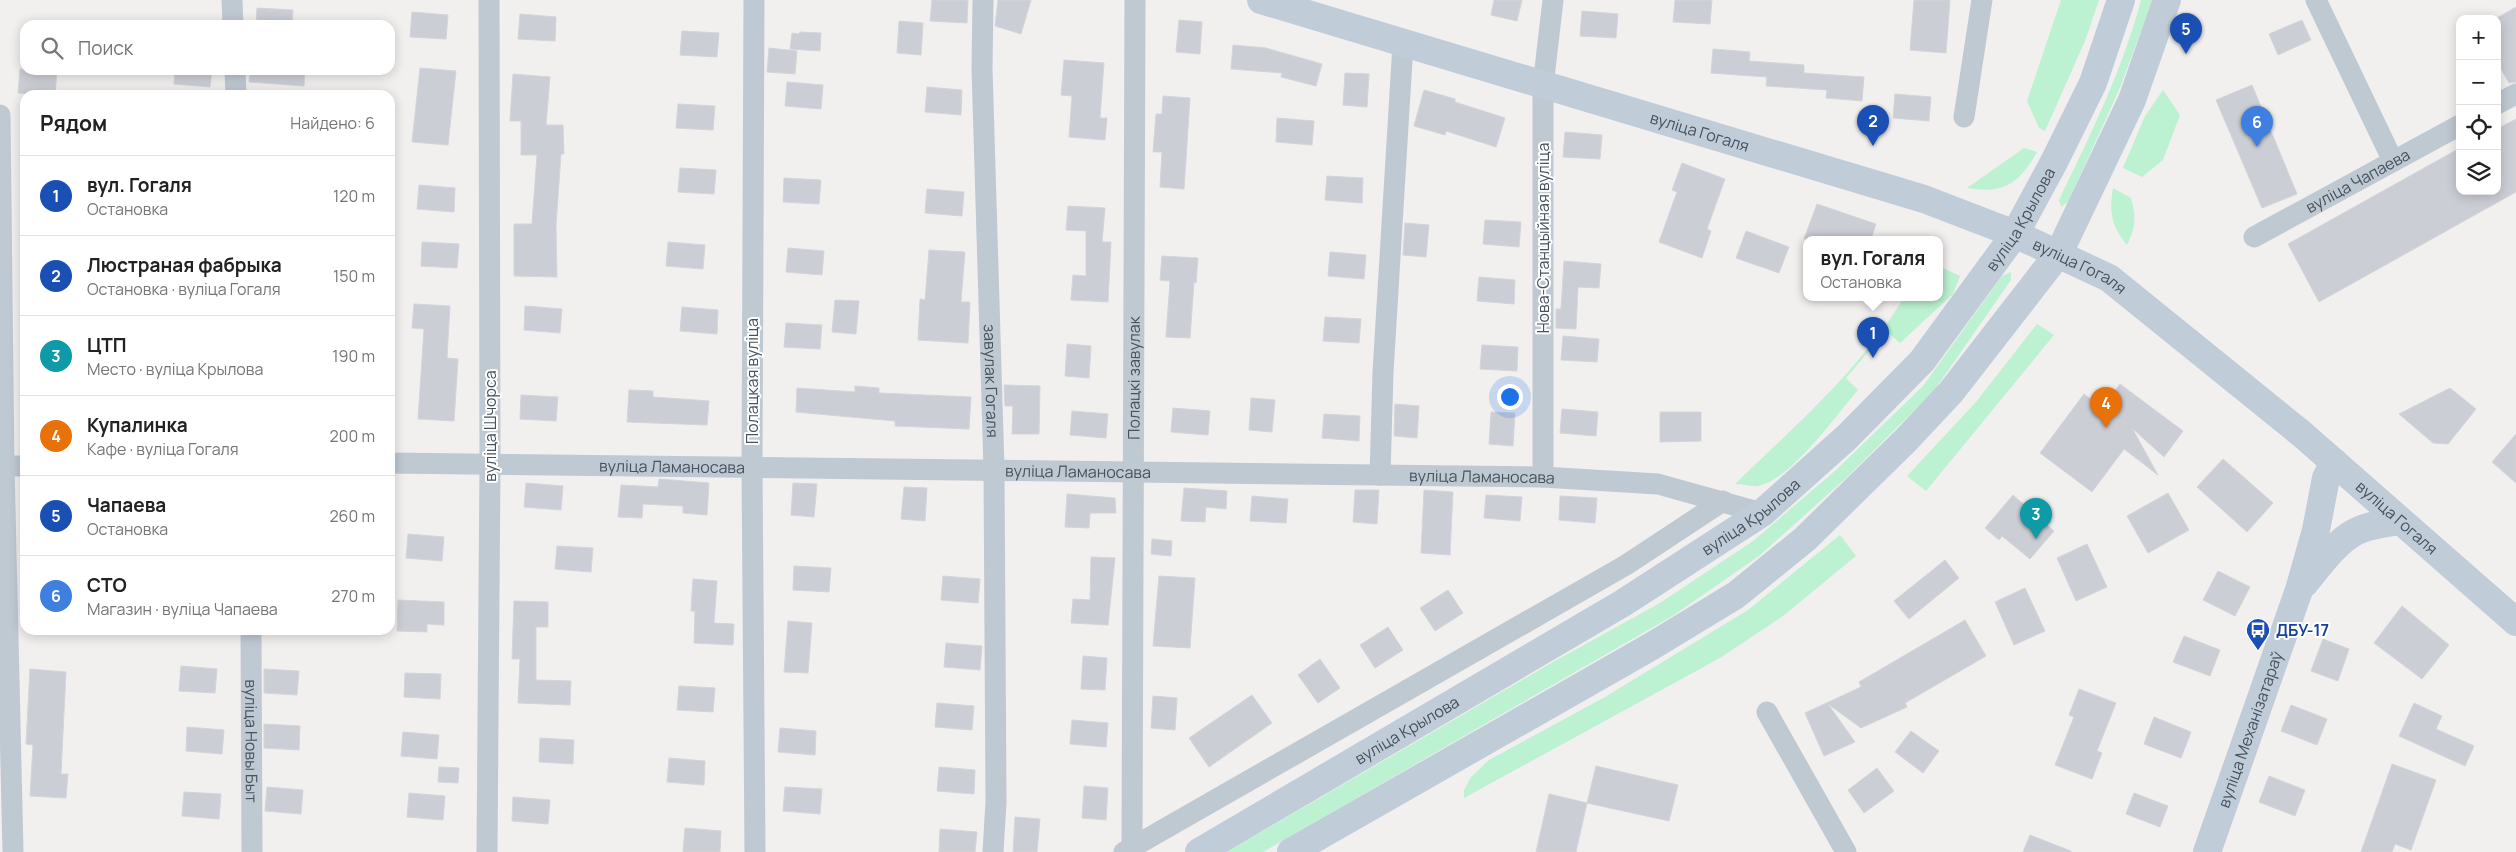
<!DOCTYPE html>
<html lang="ru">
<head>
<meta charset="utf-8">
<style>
	body { margin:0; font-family:Manrope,sans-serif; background:#f2f2f2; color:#222 }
	.controls { position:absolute; right:15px; top:15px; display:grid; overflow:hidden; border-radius:10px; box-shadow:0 2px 12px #0003 }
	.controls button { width:45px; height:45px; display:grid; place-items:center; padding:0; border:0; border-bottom:1px solid #e0e0e0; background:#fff; color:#222; font:25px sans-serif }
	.you { position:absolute; left:1509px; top:396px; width:18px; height:18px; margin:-12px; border:4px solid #fff; border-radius:50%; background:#1a73e8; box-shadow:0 0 0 8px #1a73e833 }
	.badge { display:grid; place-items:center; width:32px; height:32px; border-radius:50%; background:#d93025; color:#fff; font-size:16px; font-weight:700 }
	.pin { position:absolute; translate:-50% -41px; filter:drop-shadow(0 1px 2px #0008) }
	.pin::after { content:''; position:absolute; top:26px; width:18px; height:15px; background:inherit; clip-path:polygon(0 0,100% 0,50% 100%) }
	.popup { position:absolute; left:1803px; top:236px; width:140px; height:65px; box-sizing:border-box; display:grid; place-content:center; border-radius:10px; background:#fff; filter:drop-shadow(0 1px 4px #0005); font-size:16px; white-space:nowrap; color:#767676 }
	.popup b { font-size:19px; color:#222 }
	.popup::after { content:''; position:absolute; left:50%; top:100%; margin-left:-10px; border:10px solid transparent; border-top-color:#fff }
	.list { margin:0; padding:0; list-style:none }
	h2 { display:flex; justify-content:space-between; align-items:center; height:65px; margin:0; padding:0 20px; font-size:21px }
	h2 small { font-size:16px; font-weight:400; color:#767676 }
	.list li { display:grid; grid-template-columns:32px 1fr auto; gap:15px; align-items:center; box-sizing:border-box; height:80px; padding:0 20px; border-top:1px solid #e0e0e0 }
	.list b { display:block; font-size:19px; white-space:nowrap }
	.list p { margin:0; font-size:16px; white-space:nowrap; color:#767676 }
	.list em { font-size:16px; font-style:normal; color:#767676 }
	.icon { flex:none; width:28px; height:28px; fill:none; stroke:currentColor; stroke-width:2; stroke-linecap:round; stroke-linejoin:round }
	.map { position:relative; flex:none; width:2516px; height:852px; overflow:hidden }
	.search { position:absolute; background:#fff; box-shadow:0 2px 12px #0003; left:20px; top:20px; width:375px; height:55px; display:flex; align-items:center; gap:12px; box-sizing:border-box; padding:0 18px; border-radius:15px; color:#767676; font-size:19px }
	.panel { position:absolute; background:#fff; box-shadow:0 2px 12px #0003; left:20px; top:90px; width:375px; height:545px; border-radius:15px }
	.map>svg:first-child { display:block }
</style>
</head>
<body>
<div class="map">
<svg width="2516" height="852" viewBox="0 0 2516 852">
	<rect width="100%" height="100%" fill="#f2efef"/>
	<g fill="#bcf1d2">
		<path d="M2061,0H2099L2085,41L2045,131L2039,128L2027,101Z"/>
		<path d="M2141,0H2153L2119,90L2068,202L2061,207L2059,200C2090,136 2123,69 2141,0Z"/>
		<path d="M2163,90L2180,115L2163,160L2142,177L2123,168L2145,116Z"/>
		<path d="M2024,148L2037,152C2019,184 2003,194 1967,188Z"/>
		<path d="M2113,188L2131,198C2136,216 2136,227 2127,245C2111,226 2109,212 2113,188Z"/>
		<path d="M1939,266L1960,276L1953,294L1900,343L1886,331L1846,378L1858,390C1836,415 1791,480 1758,486C1751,487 1742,484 1735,484C1794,427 1863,367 1904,297H1939Z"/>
		<path d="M2011,272V280L1933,392L1845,479L1759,556L1674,615L1263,852H1227L1553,662L1660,603L1753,541L1836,470L1923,386L2002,276Z"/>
		<path d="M2037,324L2054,335L1926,491L1907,476L1976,402Z"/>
		<path d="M1840,535L1856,556L1783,616L1720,658L1464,798V790L1471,777L1489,760L1605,697L1748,610Z"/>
	</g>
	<g fill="#cbced4" stroke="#d3d5db">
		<path d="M932,0H968L967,23L930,21Z"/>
		<path d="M998,0H1031L1021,34L995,26Z"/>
		<path d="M1494,0H1522L1517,21L1491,15Z"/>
		<path d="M1675,0H1712L1710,24L1673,22Z"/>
		<path d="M1914,0H1950L1946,53L1910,50Z"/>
		<path d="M2516,7V82L2509,83L2497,62V18Z"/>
		<path d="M257,8L293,10L292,25H256Z"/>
		<path d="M1582,11L1618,14L1616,38L1580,36Z"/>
		<path d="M412,12L448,15L446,39L410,37Z"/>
		<path d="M520,14L556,17L555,41L518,39Z"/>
		<path d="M1179,20L1202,22L1200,54L1176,52Z"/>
		<path d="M2302,20L2311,40L2278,55L2269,34Z"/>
		<path d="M899,21L923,23L921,55L897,53Z"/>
		<path d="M682,31L719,33L717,57L680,55Z"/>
		<path d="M800,32L821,33L820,51L790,49L792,33L799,34Z"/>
		<path d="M1233,45L1266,48L1322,64L1316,86L1281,77L1282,73L1231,69Z"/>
		<path d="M769,48L797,51L795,74L767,72Z"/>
		<path d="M1713,49L1750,52L1749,61L1804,65V73L1864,77L1862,101L1826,98L1827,90L1766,86L1767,77L1711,73Z"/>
		<path d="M1064,60L1104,63L1100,118H1107L1105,140L1069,137L1072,96L1061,95Z"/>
		<path d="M420,68L456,71L448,145L412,142Z"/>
		<path d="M20,69L57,71L55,95L18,93Z"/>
		<path d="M175,70H212L210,87L174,84Z"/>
		<path d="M250,70H305L304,86L249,82Z"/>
		<path d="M1345,73L1369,74L1367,107L1343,105Z"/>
		<path d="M513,74L550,77L546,125H563L564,154H561L556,225L557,277L514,276V224H532L537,155H521V121H510Z"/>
		<path d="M787,82L823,85L821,109L785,106Z"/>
		<path d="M2252,85L2297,194L2262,208L2216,100Z"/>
		<path d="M927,87L962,90L961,115L925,112Z"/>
		<path d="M1424,90L1455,99V102L1505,118L1496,147L1446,131L1445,135L1414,126Z"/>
		<path d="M1895,94L1931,97L1929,121L1893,118Z"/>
		<path d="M1163,96L1190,98L1184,189L1160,187L1162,152H1153L1156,114H1162Z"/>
		<path d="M678,104L715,106L713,130L676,128Z"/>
		<path d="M1277,118L1314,121L1312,145L1276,142Z"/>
		<path d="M2516,119V192L2319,302L2288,244L2460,148V191H2497V129Z"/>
		<path d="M1565,132L1602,135L1600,159L1563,157Z"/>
		<path d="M1682,163L1725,179L1707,229L1711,231L1702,258L1659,242L1677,192L1672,190Z"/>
		<path d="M680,168L716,170L714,194L678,192Z"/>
		<path d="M1327,176L1363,178L1362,203L1325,200Z"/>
		<path d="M784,178L821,180L819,204L783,202Z"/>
		<path d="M419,185L455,188L454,212L417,209Z"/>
		<path d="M927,189L964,192L962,216L925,213Z"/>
		<path d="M1817,204L1876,224L1871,239H1804Z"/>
		<path d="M1068,206L1105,208L1102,242H1111L1108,302L1071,300L1073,275L1086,276V231L1066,230Z"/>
		<path d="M1485,220L1521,222L1519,247L1483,244Z"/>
		<path d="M1405,223L1429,225L1426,257L1403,255Z"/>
		<path d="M1746,231L1789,247L1779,273L1736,258Z"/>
		<path d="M422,242L459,244L457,268L421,266Z"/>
		<path d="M668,242L705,245L703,269L666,266Z"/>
		<path d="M788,248L824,251L822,275L786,272Z"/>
		<path d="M929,250L965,252L961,302H970L968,343L918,340L920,299L925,300Z"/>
		<path d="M1330,252L1366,255L1364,279L1328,276Z"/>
		<path d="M1162,256L1198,258L1196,283L1194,282L1190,338L1166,337L1170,281L1160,280Z"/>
		<path d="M1564,261L1601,264L1599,288L1578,287L1576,329L1556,328V309H1561Z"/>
		<path d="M1479,277L1515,280L1514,304L1477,301Z"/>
		<path d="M835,300L859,301L856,334L832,332Z"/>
		<path d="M414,304L450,306L447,358L458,359L454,421L418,419L424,329L412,328Z"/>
		<path d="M525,306L562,309L560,333L524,330Z"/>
		<path d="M682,307L718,310L717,334L680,331Z"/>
		<path d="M1325,317L1361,319L1359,343L1323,341Z"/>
		<path d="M786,323L822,325L820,349L784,347Z"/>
		<path d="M1563,336L1599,339L1597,362L1561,360Z"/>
		<path d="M1067,344L1091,346L1089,378L1065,376Z"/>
		<path d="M1482,345L1518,347L1517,371L1480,369Z"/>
		<path d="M2120,384L2183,431L2164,457L2132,428L2158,475L2124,449L2092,492L2040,453L2084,394L2102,408Z"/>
		<path d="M1004,385L1040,386L1039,434H1012L1013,406H1005Z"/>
		<path d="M855,386L879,388V393L971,397L969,429L895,426V421L796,412L797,388L855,392Z"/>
		<path d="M2450,388L2476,409L2448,444L2433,443L2399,414Z"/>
		<path d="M629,390L653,391V397L709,401L707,425L627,422Z"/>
		<path d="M521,395L558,397L556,421L520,419Z"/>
		<path d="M1251,398L1275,400L1272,432L1249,430Z"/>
		<path d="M1395,404L1419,406L1417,438L1394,436Z"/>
		<path d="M1173,408L1210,411L1208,435L1171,432Z"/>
		<path d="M1562,409L1598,412L1596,436L1560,433Z"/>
		<path d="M1072,411L1108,414L1106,438L1070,435Z"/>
		<path d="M1491,412L1515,413L1513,446L1489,444Z"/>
		<path d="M1660,412H1701V441L1660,442Z"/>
		<path d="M1324,414L1360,416L1359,441L1322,438Z"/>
		<path d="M2516,434V483L2492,462Z"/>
		<path d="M2223,459L2273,503L2247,532L2197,487Z"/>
		<path d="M659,479L709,483L707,515L683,513V506L643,504L642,518L618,517L621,485L658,487Z"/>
		<path d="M526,483L563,486L561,510L524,507Z"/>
		<path d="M793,483L817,484L814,517L791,515Z"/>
		<path d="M904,487L927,488L925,521L901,519Z"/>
		<path d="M1184,488L1227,491L1226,509L1206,507L1205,522L1181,521Z"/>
		<path d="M1355,490H1379L1377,524L1353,522Z"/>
		<path d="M1424,490L1453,492L1450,555L1421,553Z"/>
		<path d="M2168,493L2189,530L2148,553L2127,516Z"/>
		<path d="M1067,494L1115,498L1116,513H1090L1089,528L1065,527Z"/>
		<path d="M1486,495L1522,497L1520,521L1484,518Z"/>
		<path d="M2013,495L2054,531L2030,559L2002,536L1999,540L1985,528Z"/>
		<path d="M1252,496L1288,499L1286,523L1250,521Z"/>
		<path d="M1560,496L1597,498L1595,523L1559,520Z"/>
		<path d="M408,534L444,537L442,561L406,558Z"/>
		<path d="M1152,539L1172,541L1171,556L1151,554Z"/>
		<path d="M2087,544L2107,587L2076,601L2057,558Z"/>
		<path d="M557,546L593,548L591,572L555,569Z"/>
		<path d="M1091,557L1115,558L1108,625L1071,623L1073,599L1090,600Z"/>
		<path d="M1945,560L1959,578L1909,619L1894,601Z"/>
		<path d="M794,566L831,568L829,592L793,590Z"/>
		<path d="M2218,571L2250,587L2235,616L2203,600Z"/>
		<path d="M943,576L980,579L978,603L941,600Z"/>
		<path d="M1159,576L1195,578L1190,648L1153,646Z"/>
		<path d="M693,579L717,581L714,623L734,624L733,645L694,643L695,611H691Z"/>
		<path d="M2025,588L2045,631L2014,645L1995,602Z"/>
		<path d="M1448,590L1463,613L1435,631L1420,608Z"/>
		<path d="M398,600L444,602V625L427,624V632L397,631Z"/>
		<path d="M514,601L548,602V627H536V680L571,681L570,705L518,703L520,659H512Z"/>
		<path d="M2402,606L2449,645L2422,679L2374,643Z"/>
		<path d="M1965,620L1986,656L1905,703L1907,707L1861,728L1828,704L1855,742L1824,756L1805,713L1861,687L1859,682Z"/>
		<path d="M788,621L812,623L808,673L784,672Z"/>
		<path d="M1388,627L1403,650L1375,668L1360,645Z"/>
		<path d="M2184,636L2220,650L2210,676L2173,662Z"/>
		<path d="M2323,639L2349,649L2338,681L2311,671Z"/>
		<path d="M946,643L982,646L980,670L944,667Z"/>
		<path d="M1083,656L1107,658L1105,690L1081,689Z"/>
		<path d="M1320,659L1340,688L1318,703L1298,675Z"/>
		<path d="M181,666L217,669L215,693L179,691Z"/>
		<path d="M30,669L66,672L61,774H68L66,798L30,796L33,745L26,744Z"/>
		<path d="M264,669L299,671L297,695L264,693Z"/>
		<path d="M405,673L441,674L440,699L404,697Z"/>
		<path d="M679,686L715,688L713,712L677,710Z"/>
		<path d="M2079,689L2116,703L2097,751L2102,753L2092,779L2055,765L2074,717L2069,715Z"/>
		<path d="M1252,695L1272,723L1209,767L1189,738Z"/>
		<path d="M1153,696L1177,698L1175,730L1151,728Z"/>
		<path d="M937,703L974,706L972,730L935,727Z"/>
		<path d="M2414,703L2442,716L2436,729L2474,746L2465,766L2399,736Z"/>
		<path d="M2291,705L2327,719L2317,745L2281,731Z"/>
		<path d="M2154,717L2191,732L2181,758L2144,744Z"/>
		<path d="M1072,720L1108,723L1106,747L1070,744Z"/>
		<path d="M264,724L300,726L299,750L264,748Z"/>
		<path d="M187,727L224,730L222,754L186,751Z"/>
		<path d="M780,728L816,731L815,755L778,752Z"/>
		<path d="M1911,731L1939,751L1923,773L1895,752Z"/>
		<path d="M403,732L439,735L437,759L401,756Z"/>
		<path d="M540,738L574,740L573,764L539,762Z"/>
		<path d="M669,758L705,761L704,785L667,782Z"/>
		<path d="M2392,764L2436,780L2411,850L2395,844L2392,852H2361Z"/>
		<path d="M1596,766L1678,785L1669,821L1587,803Z"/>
		<path d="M439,767L459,768L458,783L438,782Z"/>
		<path d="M939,767L975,770L974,794L937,791Z"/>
		<path d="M1877,768L1894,791L1864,813L1848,790Z"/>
		<path d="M2269,776L2305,790L2295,816L2259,802Z"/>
		<path d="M1084,786L1108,788L1106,820L1082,818Z"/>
		<path d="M267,787L303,790L301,814L265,811Z"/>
		<path d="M785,787L822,789L820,814L783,811Z"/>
		<path d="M184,792L221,794L219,819L182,816Z"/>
		<path d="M409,793L445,796L443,820L407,817Z"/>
		<path d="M2134,793L2168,806L2160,827L2126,814Z"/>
		<path d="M1549,794L1587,803L1576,852H1536Z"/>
		<path d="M513,797L550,800L548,824L512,821Z"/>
		<path d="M1015,817L1040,819L1037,852H1013Z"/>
		<path d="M685,828L721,831L720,852H683Z"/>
		<path d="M940,829L977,832L975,852H939Z"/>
		<path d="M2030,835L2071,851V852H2023Z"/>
	</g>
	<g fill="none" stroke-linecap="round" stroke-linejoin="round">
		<g stroke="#bfc9d2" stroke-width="21">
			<path d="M232,0L233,25"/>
			<path d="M754,0L752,466L755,852"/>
			<path id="s1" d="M983,0L982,68L994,469L996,802L993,852"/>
			<path d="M2316,0L2393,161"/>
			<path d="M235,70L236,95"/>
			<path d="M2497,104L2516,94"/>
			<path d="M0,115L4,466L13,852"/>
			<path d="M1964,117L1982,0"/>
			<path id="s2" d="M2254,237L2460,125"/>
			<path id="s3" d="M390,463L1543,477L1658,484L1762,513"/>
			<path d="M0,466H25"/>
			<path d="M1380,475L1383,372L1403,44"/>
			<path d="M1543,477V86L1553,0"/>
			<path id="s4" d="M251,630L252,852"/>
			<path d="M1767,712L1846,852"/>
			<path id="s5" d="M1132,847L1135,0"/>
			<path d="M487,852L490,463L489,0"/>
			<path d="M1124,852L1626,565L1723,501"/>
		</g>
		<g stroke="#c1ccd9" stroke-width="28">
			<path id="s6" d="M1261,0L1924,199L2015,234L2109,278L2303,435L2516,622"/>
			<path d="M2305,583C2319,566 2335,543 2355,532C2368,525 2385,523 2400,521"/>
			<path id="s7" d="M1199,852L1623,603L1762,513L1847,437L1922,361L2015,234L2054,162L2093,83L2121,0"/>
			<path d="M1291,852L1652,646L1736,595L1805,539L1906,440L1951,392L2059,253L2132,100L2167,0"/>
			<path id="s8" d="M2207,852L2299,590L2316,530L2326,478L2334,462"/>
		</g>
	</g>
	<defs>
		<g id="bus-pin" transform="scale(1.25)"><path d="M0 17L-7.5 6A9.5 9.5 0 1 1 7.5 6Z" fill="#1a4fb4" stroke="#fff"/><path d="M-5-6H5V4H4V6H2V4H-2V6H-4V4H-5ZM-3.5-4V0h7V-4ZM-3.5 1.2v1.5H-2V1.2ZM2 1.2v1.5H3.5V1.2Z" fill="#fff"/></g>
	</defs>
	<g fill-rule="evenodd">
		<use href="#bus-pin" x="2258" y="630"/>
	</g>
	<g text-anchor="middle" stroke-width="4" stroke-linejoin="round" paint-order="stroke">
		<g font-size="16" fill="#46525e" stroke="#fff">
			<text dy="6" stroke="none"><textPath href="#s6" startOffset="458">вуліца Гогаля</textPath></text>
			<text dy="6" stroke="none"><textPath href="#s2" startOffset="118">вуліца Чапаева</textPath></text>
			<text dy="6" stroke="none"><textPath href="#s7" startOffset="1051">вуліца Крылова</textPath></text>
			<text transform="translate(1543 238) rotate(-90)" y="6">Нова-Станцыйная вуліца</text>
			<text dy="6" stroke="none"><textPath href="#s6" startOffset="862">вуліца Гогаля</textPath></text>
			<text dy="6" stroke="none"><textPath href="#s5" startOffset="469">Полацкі завулак</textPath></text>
			<text transform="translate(752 381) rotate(-90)" y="6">Полацкая вуліца</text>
			<text dy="6" stroke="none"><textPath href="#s1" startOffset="381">завулак Гогаля</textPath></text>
			<text transform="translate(490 426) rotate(-90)" y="6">вуліца Шчорса</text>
			<text dy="6" stroke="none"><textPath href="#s3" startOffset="282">вуліца Ламаносава</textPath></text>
			<text dy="6" stroke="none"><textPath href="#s3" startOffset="688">вуліца Ламаносава</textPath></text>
			<text dy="6" stroke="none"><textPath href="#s3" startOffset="1092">вуліца Ламаносава</textPath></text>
			<text dy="6" stroke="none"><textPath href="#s7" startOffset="646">вуліца Крылова</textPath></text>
			<text dy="6" stroke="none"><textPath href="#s6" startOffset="1268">вуліца Гогаля</textPath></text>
			<text dy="6" stroke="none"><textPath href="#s8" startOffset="130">вуліца Механізатараў</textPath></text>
			<text dy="6" stroke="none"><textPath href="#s7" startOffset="241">вуліца Крылова</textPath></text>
			<text dy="6" stroke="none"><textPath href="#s4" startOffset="111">вуліца Новы Быт</textPath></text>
		</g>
		<g font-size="16" font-weight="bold" fill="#164399" stroke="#fff" text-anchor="start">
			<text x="2276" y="636">ДБУ-17</text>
		</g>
	</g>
</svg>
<div class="controls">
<button>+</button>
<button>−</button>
<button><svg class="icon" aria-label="locate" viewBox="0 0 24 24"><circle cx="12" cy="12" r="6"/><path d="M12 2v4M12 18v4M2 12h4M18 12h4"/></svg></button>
<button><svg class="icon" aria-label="layers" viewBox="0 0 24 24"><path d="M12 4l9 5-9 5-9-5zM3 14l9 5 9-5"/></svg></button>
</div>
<div class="you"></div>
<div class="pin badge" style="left:1873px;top:358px;background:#1a4fb4">1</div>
<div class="popup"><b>вул. Гогаля</b>Остановка</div>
<div class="pin badge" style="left:1873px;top:146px;background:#1a4fb4">2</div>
<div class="pin badge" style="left:2036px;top:539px;background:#0f9aa8">3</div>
<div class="pin badge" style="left:2106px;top:428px;background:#e8710a">4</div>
<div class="pin badge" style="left:2186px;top:54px;background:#1a4fb4">5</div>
<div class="pin badge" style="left:2257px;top:147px;background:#3f7fe0">6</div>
<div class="search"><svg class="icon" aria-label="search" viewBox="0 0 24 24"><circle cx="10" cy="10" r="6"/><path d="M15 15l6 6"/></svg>Поиск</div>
<section class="panel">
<h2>Рядом<small>Найдено: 6</small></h2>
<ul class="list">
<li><span class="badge" style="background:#1a4fb4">1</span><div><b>вул. Гогаля</b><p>Остановка</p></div><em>120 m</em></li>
<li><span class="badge" style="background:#1a4fb4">2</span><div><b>Люстраная фабрыка</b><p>Остановка · вуліца Гогаля</p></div><em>150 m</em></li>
<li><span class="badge" style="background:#0f9aa8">3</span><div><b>ЦТП</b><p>Место · вуліца Крылова</p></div><em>190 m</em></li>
<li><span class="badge" style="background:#e8710a">4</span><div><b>Купалинка</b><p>Кафе · вуліца Гогаля</p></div><em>200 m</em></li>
<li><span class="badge" style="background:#1a4fb4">5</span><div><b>Чапаева</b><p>Остановка</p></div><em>260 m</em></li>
<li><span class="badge" style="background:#3f7fe0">6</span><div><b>СТО</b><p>Магазин · вуліца Чапаева</p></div><em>270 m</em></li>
</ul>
</section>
</div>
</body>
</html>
